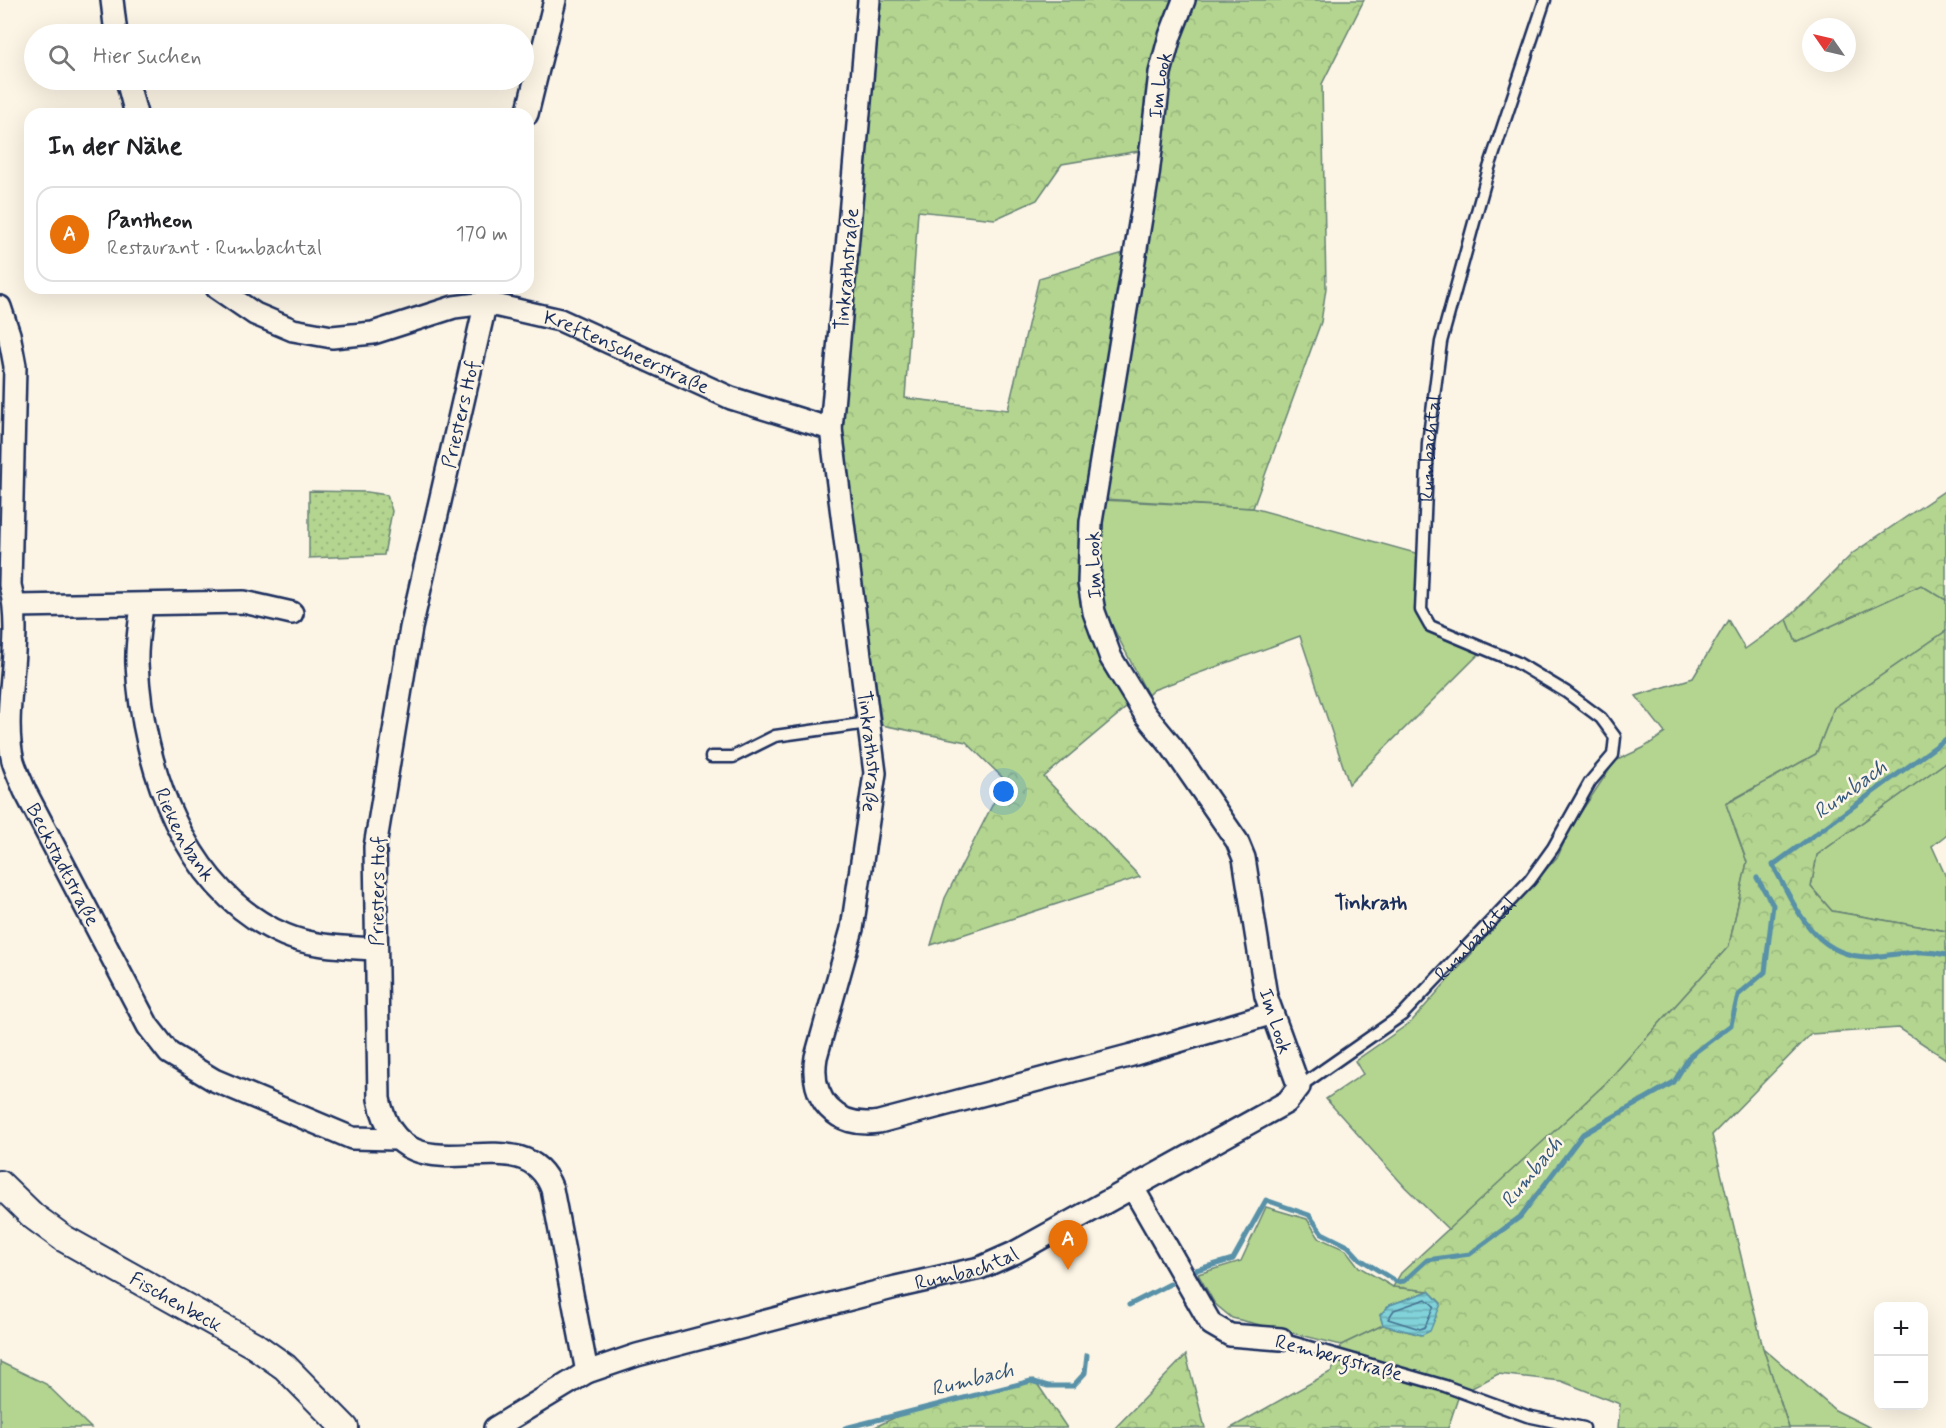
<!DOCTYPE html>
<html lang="de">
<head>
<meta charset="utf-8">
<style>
	body { margin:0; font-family:Mynerve,sans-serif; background:#f6f6f6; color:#202124 }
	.controls { position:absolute; right:18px; bottom:18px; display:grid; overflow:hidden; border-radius:12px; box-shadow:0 6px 24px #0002 }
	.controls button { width:54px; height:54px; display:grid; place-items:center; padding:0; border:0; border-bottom:2px solid #e0e0e0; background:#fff; color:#202124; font:30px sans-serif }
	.compass { position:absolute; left:1802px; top:18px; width:54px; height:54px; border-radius:50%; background:#fff; box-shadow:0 6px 24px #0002; rotate:304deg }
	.you { position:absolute; left:1004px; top:792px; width:21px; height:21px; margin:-15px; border:4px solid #fff; border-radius:50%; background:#1a73e8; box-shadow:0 0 0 9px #1a73e833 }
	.badge { display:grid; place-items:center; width:39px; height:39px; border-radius:50%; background:#1b2f5e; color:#fff; font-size:20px; font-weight:700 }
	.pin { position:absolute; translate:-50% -50px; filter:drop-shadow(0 2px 3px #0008) }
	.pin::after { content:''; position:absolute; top:32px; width:21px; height:18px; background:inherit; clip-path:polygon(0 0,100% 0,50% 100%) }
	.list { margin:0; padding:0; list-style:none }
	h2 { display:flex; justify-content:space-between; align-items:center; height:78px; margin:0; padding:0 24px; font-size:26px }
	h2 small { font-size:20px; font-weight:400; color:#757577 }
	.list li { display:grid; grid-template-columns:39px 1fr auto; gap:18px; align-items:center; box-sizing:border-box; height:96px; margin:0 12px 12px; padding:0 12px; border:2px solid #e0e0e0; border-radius:18px }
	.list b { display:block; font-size:22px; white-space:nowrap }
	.list p { margin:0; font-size:20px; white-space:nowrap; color:#757577 }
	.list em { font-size:20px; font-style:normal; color:#757577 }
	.icon { flex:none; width:33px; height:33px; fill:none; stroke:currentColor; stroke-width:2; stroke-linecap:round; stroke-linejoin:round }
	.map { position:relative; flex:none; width:1946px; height:1428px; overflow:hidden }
	.search { position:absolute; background:#fff; box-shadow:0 6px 24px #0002; left:24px; top:24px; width:510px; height:66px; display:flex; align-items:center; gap:15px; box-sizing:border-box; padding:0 21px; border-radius:33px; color:#757577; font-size:22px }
	.panel { position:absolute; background:#fff; box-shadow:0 6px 24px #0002; left:24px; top:108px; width:510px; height:186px; border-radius:18px }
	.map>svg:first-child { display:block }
</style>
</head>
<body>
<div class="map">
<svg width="1946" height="1428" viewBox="0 0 1946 1428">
	<defs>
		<pattern id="forest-crowns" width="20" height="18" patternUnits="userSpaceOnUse" patternTransform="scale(1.5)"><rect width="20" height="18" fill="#b3d58f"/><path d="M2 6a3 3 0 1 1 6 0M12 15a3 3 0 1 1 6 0" fill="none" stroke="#99b77e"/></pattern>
		<pattern id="park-dots" width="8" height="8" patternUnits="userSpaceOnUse" patternTransform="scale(1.5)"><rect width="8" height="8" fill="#b3d58f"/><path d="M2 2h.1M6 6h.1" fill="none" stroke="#99b77e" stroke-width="1.8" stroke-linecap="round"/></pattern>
		<pattern id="water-rules" width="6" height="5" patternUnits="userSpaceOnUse" patternTransform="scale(1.5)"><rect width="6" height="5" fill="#81d2d9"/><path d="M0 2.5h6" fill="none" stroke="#69abb3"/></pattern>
	</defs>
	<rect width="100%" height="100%" fill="#fcf5e5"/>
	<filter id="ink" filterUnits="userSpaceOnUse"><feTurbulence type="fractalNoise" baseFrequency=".0167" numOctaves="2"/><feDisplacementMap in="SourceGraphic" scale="12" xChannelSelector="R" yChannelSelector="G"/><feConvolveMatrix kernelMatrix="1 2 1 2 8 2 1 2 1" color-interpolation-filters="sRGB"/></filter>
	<g filter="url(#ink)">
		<g fill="#b3d58f" stroke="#678276" stroke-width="1.5">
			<path d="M1102,500L1253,508L1419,554L1418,615L1484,649L1349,784L1300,636L1153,690L1148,695L1102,606Z"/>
			<path d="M1921,585L1946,600V631L1834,708L1816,754L1726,803L1747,862L1729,946L1605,1084L1449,1230L1405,1187L1326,1099L1363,1074L1355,1061L1411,1022L1558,856L1571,827L1615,761L1643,748L1665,733L1636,696L1693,678L1728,620L1745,649L1787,619L1796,642Z"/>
			<path d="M1946,762V835L1932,846L1946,877V931L1832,911L1811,887L1817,855Z"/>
			<path d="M1266,1207L1307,1219L1319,1238L1346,1250L1359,1267L1393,1287L1429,1291L1390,1305L1380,1315L1383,1325L1341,1345L1232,1318L1215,1304L1198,1274L1241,1261Z"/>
			<path d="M1763,1348L1835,1410L1871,1428H1789Z"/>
			<path d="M0,1362L46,1384L91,1428H0Z"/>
		</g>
		<g fill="url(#forest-crowns)" stroke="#678276" stroke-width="1.5">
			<path d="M880,0H1178L1139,151L1062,164L1037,200L995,219L918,211L905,398L1008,410L1039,278L1127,252L1084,585L1133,702L1044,777L1140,877L931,945L945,898L1005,780L966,742L882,725L843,451L844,407Z"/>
			<path d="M1181,0H1364L1322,84L1326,288L1321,322L1253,508L1103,499Z"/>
			<path d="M1946,490V600L1921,585L1796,642L1787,619L1853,553Z"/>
			<path d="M1946,631V762L1817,855L1811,887L1832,911L1946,931V1059L1899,1028L1811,1034L1712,1135L1763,1348L1789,1428H1618L1620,1404L1561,1381L1498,1374L1459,1395L1448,1428H1231L1332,1371L1341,1345L1383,1325L1421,1335L1441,1303L1429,1291L1393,1287L1401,1273L1605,1084L1729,946L1747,862L1726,804L1816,754L1834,708Z"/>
			<path d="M1186,1355L1205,1428H1115Z"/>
			<path d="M1034,1379L1067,1428H873L904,1413Z"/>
		</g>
		<path fill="url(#park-dots)" stroke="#678276" stroke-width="1.5" d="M309,491L367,492L387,495L392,511L384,555L309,558Z"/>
		<path fill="url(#water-rules)" stroke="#5891a8" stroke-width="1.5" d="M1429,1291L1441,1304L1430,1331L1422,1335L1383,1325L1380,1315L1390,1305Z"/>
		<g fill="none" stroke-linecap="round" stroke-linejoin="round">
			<path stroke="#44708f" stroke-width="1.5" d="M1426,1299L1434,1306L1425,1327L1420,1329L1388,1319L1394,1310Z"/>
			<g stroke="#5891a8" stroke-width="5">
				<path d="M1946,739L1773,865C1796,908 1815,959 1872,957C1898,955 1920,948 1946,955"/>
				<path d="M1196,1270L1233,1259L1266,1200L1309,1215L1322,1233L1348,1246L1360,1259L1397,1282L1404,1281L1427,1260L1470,1254L1520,1217L1582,1135L1674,1082L1690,1056L1731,1025L1738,995L1765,972L1773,905L1757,878"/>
				<path d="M1129,1305L1170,1284"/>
				<path d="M845,1428L1031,1381L1048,1386H1073L1085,1373L1087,1355"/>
			</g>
			<g stroke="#1b2f5e" stroke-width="15">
				<g id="service">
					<path d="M711,757H733L775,736L868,723"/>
					<path id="s1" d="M1299,1087L1402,1015L1530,880L1553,848L1590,782L1613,755L1615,737L1601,718L1566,692L1516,662L1430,626L1421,610L1428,443L1441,342L1489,168L1545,0"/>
					<path d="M1281,1339L1445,1386L1527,1416L1584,1428"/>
				</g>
			</g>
			<g stroke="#1b2f5e" stroke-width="26">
				<g id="minor">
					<path d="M112,0L116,34"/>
					<path id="s2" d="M869,0L831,429L875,773L852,929L816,1057C809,1099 836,1129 879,1122L1132,1055L1270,1014"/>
					<path d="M127,80L136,114"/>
					<path d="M527,114L555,0"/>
					<path id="s3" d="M217,288L255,314L293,330L332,337L373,333L454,307L486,303L560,320L731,398L831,429"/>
					<path d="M489,288L411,628L375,847L379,1099C402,1210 522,1108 552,1189L587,1372"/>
					<path id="s4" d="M0,307L9,334L15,366L10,585C25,641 0,709 13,761C16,771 21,781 25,791L148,1026L169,1053L214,1080L352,1138L396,1139"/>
					<path id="s5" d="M142,605C140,624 136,645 137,664C142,766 185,892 285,935C313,947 346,947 375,949"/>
					<path d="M16,606L244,602L292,613"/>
					<path d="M1133,1188L1211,1324L1230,1335L1281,1339"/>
					<path id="s6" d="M495,1428L587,1372L637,1355L896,1287L980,1268L1014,1253L1287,1102L1299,1087L1266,996L1244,858L1237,841L1172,747L1145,714L1111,658L1094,612L1089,583L1091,522L1148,175L1160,73L1170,36L1184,0"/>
				</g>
			</g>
			<g stroke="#1b2f5e" stroke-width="30">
				<g id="tertiary">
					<path id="s7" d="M0,1184L33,1216L63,1238L254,1345L285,1367L345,1428"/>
				</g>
			</g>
			<use href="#service" stroke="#fcf5e5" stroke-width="10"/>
			<use href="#minor" stroke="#fcf5e5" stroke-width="21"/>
			<use href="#tertiary" stroke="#fcf5e5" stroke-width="26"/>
		</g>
	</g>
	<g text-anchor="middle" stroke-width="5" stroke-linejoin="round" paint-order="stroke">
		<g font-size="20" fill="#1b2f5e" stroke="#fcf5e5">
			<text dy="7" stroke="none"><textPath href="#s6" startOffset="1942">Im Look</textPath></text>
			<text transform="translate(846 269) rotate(-85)" y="7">Tinkrathstraße</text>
			<text dy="7" stroke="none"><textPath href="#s3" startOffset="435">Kreftenscheerstraße</textPath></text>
			<text transform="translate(460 414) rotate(-77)" y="7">Priesters Hof</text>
			<text dy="7" stroke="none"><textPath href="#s1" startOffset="879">Rumbachtal</textPath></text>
			<text transform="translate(1093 565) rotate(-92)" y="7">Im Look</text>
			<text dy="7" stroke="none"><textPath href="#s2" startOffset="756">Tinkrathstraße</textPath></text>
			<text dy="7" stroke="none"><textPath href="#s5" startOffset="238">Riekenbank</textPath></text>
			<text dy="7" stroke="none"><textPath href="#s4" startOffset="572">Beckstadtstraße</textPath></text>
			<text transform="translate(377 891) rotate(-89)" y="7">Priesters Hof</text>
			<text dy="7" stroke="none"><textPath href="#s1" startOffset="231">Rumbachtal</textPath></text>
			<text transform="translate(1276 1021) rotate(72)" y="7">Im Look</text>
			<text dy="7" stroke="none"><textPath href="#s6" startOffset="501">Rumbachtal</textPath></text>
			<text dy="7" stroke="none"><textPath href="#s7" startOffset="213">Fischenbeck</textPath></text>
			<text transform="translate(1339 1357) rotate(15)" y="7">Rembergstraße</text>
		</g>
		<g font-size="21" font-style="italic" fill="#34587d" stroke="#fcf5e5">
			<text transform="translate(1850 789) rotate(-36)" y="7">Rumbach</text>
			<text transform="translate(1531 1172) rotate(-51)" y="7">Rumbach</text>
			<text transform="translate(972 1379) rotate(-14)" y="7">Rumbach</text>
		</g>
		<g font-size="21" font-weight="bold" fill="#1b2f5e" stroke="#fcf5e5">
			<text x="1371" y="909">Tinkrath</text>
		</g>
	</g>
</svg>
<div class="controls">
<button>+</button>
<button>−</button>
</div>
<svg class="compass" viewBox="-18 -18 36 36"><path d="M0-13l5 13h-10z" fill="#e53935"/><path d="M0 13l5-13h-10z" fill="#757577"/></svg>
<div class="you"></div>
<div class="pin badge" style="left:1068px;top:1270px;background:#e8710a">A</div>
<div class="search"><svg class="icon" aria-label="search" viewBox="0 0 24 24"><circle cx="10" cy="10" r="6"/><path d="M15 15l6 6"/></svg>Hier suchen</div>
<section class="panel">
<h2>In der Nähe<small></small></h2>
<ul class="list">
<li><span class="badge" style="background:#e8710a">A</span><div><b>Pantheon</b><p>Restaurant · Rumbachtal</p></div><em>170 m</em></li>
</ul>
</section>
</div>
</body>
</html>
